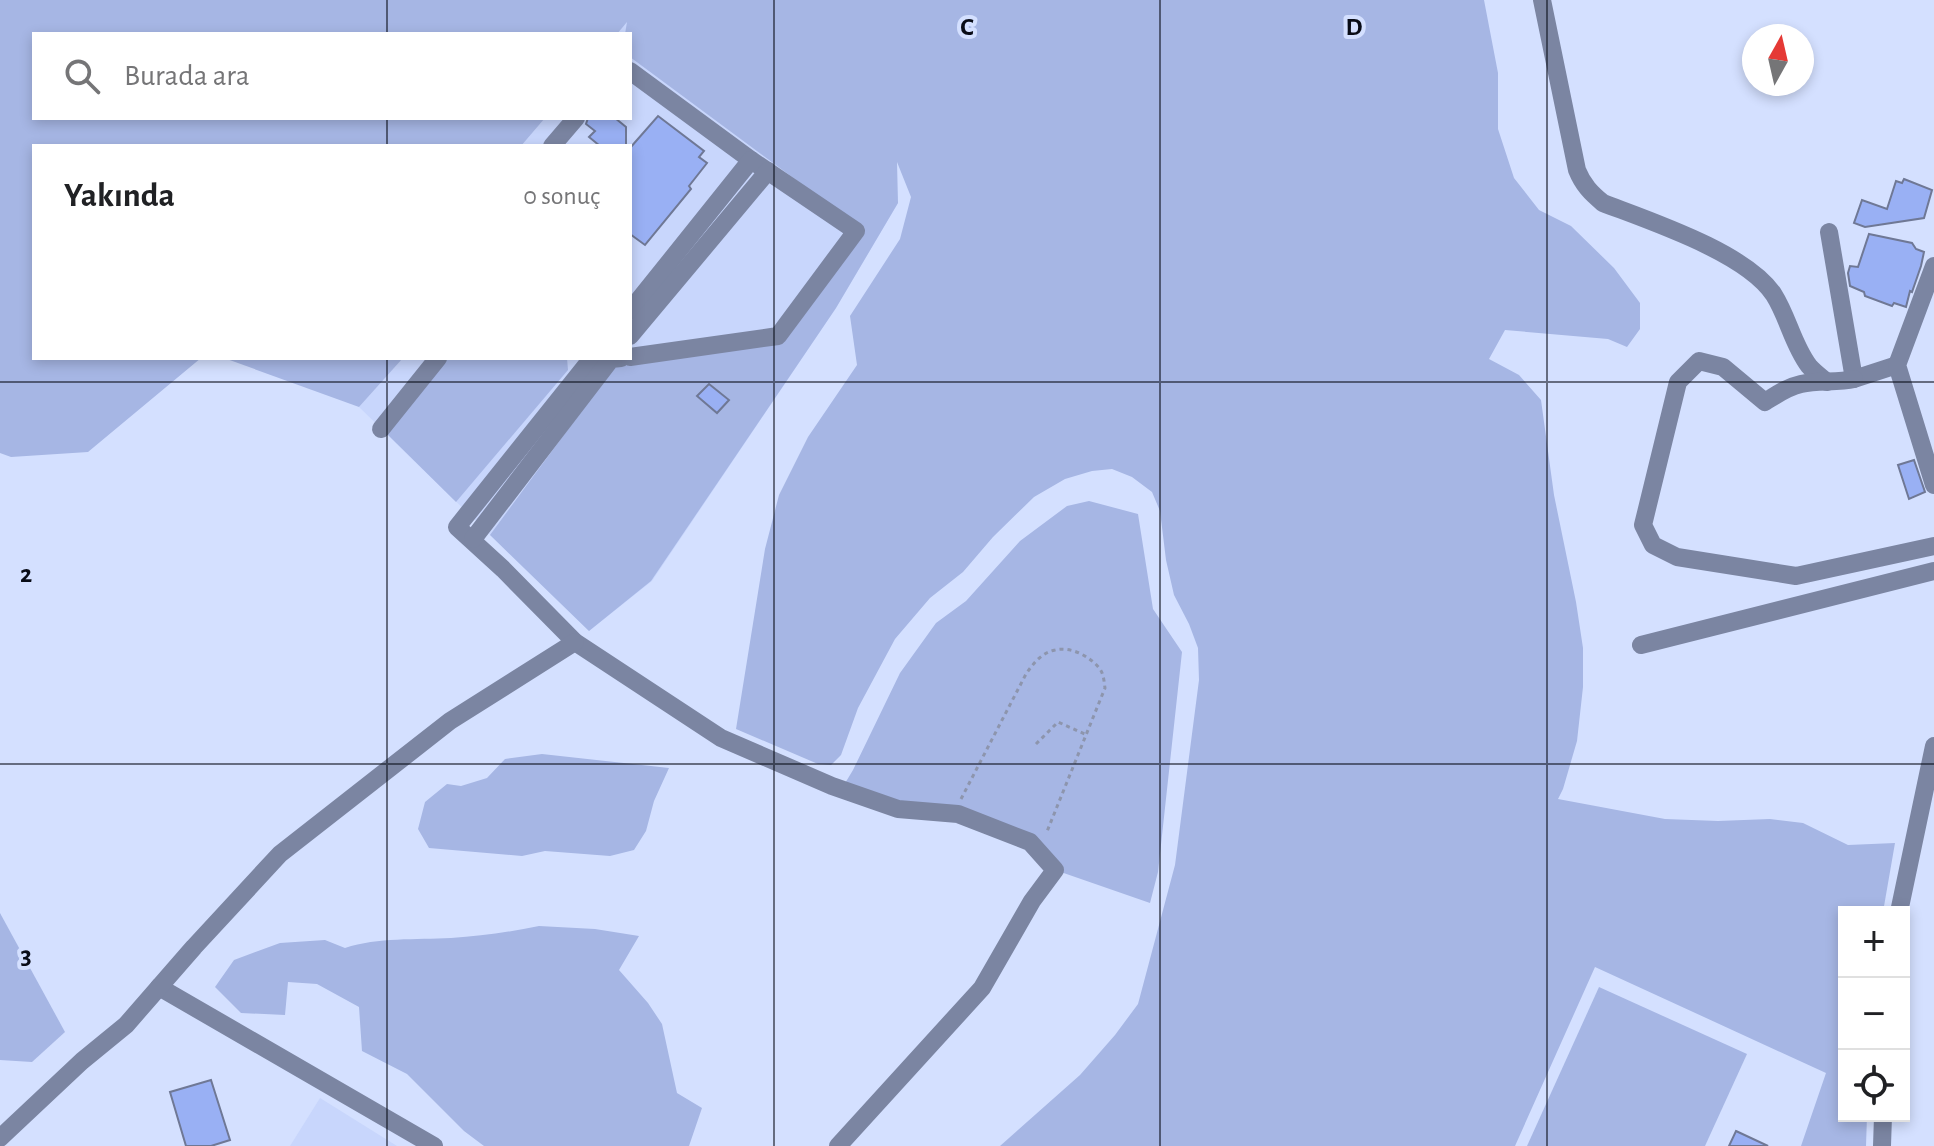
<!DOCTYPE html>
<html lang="tr">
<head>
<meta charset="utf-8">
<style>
	body { margin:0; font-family:"Alegreya Sans",sans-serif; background:#f2f2f2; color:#202124 }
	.controls { position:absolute; right:24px; bottom:24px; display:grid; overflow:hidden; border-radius:0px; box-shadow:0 4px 12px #0003 }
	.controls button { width:72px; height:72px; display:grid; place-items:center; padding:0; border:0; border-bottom:2px solid #e0e0e0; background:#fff; color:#202124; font:40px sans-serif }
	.compass { position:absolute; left:1742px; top:24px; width:72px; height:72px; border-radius:50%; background:#fff; box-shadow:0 4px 12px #0003; rotate:8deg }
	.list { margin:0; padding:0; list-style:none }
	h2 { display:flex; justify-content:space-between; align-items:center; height:104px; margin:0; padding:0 32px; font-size:34px }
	h2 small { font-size:26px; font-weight:400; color:#757577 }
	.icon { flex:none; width:44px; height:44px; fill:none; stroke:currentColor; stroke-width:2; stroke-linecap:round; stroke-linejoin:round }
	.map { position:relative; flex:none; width:1934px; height:1146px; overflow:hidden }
	.search { position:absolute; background:#fff; box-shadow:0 4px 12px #0003; left:32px; top:32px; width:600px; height:88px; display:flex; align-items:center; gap:20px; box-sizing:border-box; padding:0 28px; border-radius:0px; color:#757577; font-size:30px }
	.panel { position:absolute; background:#fff; box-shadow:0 4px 12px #0003; left:32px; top:144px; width:600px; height:216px; border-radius:0px }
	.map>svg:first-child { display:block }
</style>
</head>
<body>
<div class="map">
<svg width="1934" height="1146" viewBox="0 0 1934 1146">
	<rect width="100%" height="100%" fill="#d4e0ff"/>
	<g fill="#c8d6fc">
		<path d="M628,20L898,203L836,308L652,581L589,631L359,407L403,358H630V146H521L545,118H630V34H617Z"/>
		<path d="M320,1098L397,1146H290Z"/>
	</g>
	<g fill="#a6b6e4">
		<path d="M0,0H1484L1498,73V129L1514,178L1539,210L1571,226L1614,268L1640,303V329L1627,347L1608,339L1505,330L1489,359L1519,375L1541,400L1554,495L1576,602L1583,648V687L1577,741L1563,789L1558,799L1665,819L1718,821L1770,819L1803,823L1848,845L1895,843L1883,912H1844V1116H1867L1866,1146H1801L1826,1073L1595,967L1515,1146H1000L1080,1075L1115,1035L1138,1004L1175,865L1199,680L1198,648L1189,624L1174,595L1166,560L1160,511L1152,492L1132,477L1112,469L1092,471L1065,479L1034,497L993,537L963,572L930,598L895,639L858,708L841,755L831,765L818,764L736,729L765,549L779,495L808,437L857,365L850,316L900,239L911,197L897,162L898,203L836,308L651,581L589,631L490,535L614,367L769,344L865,231L630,57V34H625L627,22L617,34H34V118H545L521,146H34V358H201L88,452L11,457L0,453Z"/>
		<path d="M224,358H403L359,407Z"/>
		<path d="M447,358H567L568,370L456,502L386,433Z"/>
		<path d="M1089,501L1138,514L1153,609L1182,652L1158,872L1150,903L1055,870L1030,842L841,790L853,770L900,673L936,623L966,601L1020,541L1067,506Z"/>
		<path d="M542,754L669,768L654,801L646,831L634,850L610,856L545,851L522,856L429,848L418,829L425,802L447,784L461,786L487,778L505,759Z"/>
		<path d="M0,913L65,1032L32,1062L0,1060Z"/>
		<path d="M539,926L595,929L639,936L619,970L648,1003L662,1024L677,1093L702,1108L689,1146H484L464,1131L407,1074L362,1051L359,1007L317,984L288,982L285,1015L241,1013L215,987L234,960L280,943L325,940L345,948C378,937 416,940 451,938C481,936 510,932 539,926Z"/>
		<path d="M1599,987L1747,1054L1705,1146H1527Z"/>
	</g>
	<g fill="#99b0f4" stroke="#6f7895" stroke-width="2">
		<path d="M658,116L704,151L699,157L707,163L689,186L691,189L645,245L630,234V148Z"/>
		<path d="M588,118H615L626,127V146H600L589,137L595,131L586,124Z"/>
		<path d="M1904,179L1932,190L1924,218L1865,227L1854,223L1862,200L1887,209L1896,181L1902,183Z"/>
		<path d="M1869,234L1912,243L1916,249L1924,252L1921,266L1912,292L1910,291L1906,307L1894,303L1892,306L1865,296L1864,292L1850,286L1848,273L1850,266L1858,267Z"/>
		<path d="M709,384L729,400L717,413L697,396Z"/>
		<path d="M1914,460L1925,492L1909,499L1898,465Z"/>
		<path d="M211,1080L230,1140L211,1146H186L170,1092Z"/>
		<path d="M1736,1131L1768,1146H1729Z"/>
	</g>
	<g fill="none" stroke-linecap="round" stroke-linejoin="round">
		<g stroke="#8d95ad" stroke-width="3" stroke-dasharray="4 4" stroke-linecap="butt">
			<path d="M1036,744L1058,722L1087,735"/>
			<path d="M961,799L1026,674C1033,664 1041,653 1055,650C1071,646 1091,657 1100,669C1104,675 1104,682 1105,688L1046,834"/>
		</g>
		<g stroke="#7b85a2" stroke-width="18">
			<path d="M1542,0L1577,170C1583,185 1591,193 1603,203C1650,221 1747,253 1774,295C1788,317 1793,345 1809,366C1814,372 1821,377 1827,382"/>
			<path d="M630,71L751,160"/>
			<path d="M552,146L576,118"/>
			<path d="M1829,232L1854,379L1897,365"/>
			<path d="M1934,266L1897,365L1934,485"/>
			<path d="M630,311L751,160L856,231L778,336L630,357"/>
			<path d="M630,336L768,171"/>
			<path d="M592,358L457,527L503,569L575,642L721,738L832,786L898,809L958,814L1030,842L1055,870L1032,901L982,988L838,1146"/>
			<path d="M1854,379C1837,383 1818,380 1801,384C1787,387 1776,395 1765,402L1723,367L1699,361L1678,382L1643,525L1653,545L1677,557L1796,576L1934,546"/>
			<path d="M381,429L438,358"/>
			<path d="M473,539L611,359L621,358"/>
			<path d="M1641,645L1934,571"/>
			<path d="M1899,912L1934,746"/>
			<path d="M159,987L434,1146"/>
			<path d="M0,1138L82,1061L126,1025L194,947L280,854L450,721L575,642"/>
			<path d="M1882,1146L1883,1116"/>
		</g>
	</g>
	<path fill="none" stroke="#090c17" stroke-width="2" stroke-opacity="0.55" d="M387,0V34M774,0V1146M1160,0V1146M1547,0V1146M387,118V146M387,358V1146M0,382H1934M0,764H1934"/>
	<g font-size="26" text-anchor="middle" font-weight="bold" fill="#090c17" stroke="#d4e0ff" stroke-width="8" stroke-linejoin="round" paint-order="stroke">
		<text x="967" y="35">C</text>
		<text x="1354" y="35">D</text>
		<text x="26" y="582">2</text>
		<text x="26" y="964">3</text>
	</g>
</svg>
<div class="controls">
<button>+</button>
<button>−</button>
<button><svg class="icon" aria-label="locate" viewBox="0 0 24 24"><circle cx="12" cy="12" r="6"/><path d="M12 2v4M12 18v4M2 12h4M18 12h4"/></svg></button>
</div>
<svg class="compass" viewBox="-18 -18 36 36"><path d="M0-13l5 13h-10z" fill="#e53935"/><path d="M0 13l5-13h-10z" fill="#757577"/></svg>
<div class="search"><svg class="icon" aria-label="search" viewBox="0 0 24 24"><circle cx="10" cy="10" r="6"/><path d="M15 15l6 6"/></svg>Burada ara</div>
<section class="panel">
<h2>Yakında<small>0 sonuç</small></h2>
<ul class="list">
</ul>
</section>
</div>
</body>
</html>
